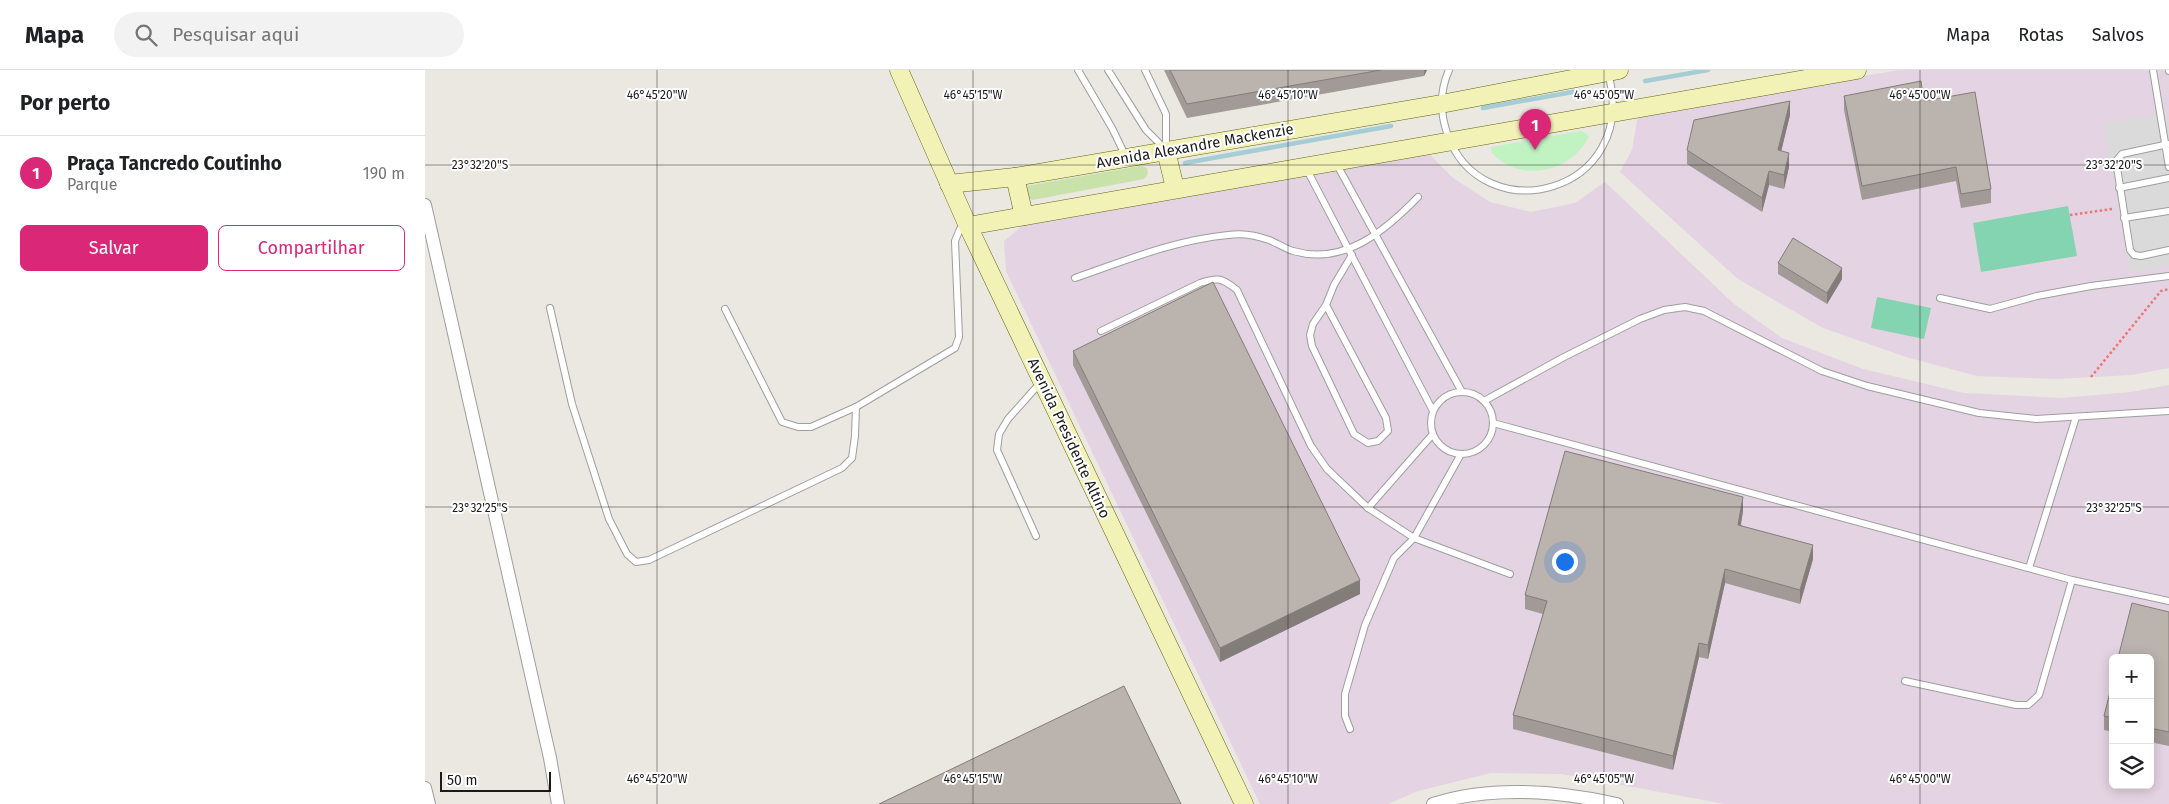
<!DOCTYPE html>
<html lang="pt">
<head>
<meta charset="utf-8">
<style>
	body { margin:0; font-family:"Fira Sans",sans-serif; background:#f2f2f2; color:#202124 }
	.controls { position:absolute; right:15px; bottom:15px; display:grid; overflow:hidden; border-radius:8px; box-shadow:0 2px 12px #0003 }
	.controls button { width:45px; height:45px; display:grid; place-items:center; padding:0; border:0; border-bottom:1px solid #e0e0e0; background:#fff; color:#202124; font:25px sans-serif }
	.scale { position:absolute; left:15px; bottom:12px; width:111px; box-sizing:border-box; padding-left:5px; border:2px solid #1a1a1a; border-top:0; font-size:14px; line-height:18px; white-space:nowrap; color:#1a1a1a; -webkit-text-stroke:4px #fff; paint-order:stroke }
	.you { position:absolute; left:1139px; top:491px; width:18px; height:18px; margin:-12px; border:4px solid #fff; border-radius:50%; background:#1a73e8; box-shadow:0 0 0 8px #1a73e833 }
	.badge { display:grid; place-items:center; width:32px; height:32px; border-radius:50%; background:#db2777; color:#fff; font-size:16px; font-weight:700 }
	.pin { position:absolute; translate:-50% -41px; filter:drop-shadow(0 1px 2px #0008) }
	.pin::after { content:''; position:absolute; top:26px; width:18px; height:15px; background:inherit; clip-path:polygon(0 0,100% 0,50% 100%) }
	.list { margin:0; padding:0; list-style:none }
	h2 { display:flex; justify-content:space-between; align-items:center; height:65px; margin:0; padding:0 20px; font-size:21px }
	h2 small { font-size:16px; font-weight:400; color:#757577 }
	.list li { display:grid; grid-template-columns:32px 1fr auto; gap:15px; align-items:center; box-sizing:border-box; height:75px; padding:0 20px; border-top:1px solid #e0e0e0 }
	.list b { display:block; font-size:19px; white-space:nowrap }
	.list p { margin:0; font-size:16px; white-space:nowrap; color:#757577 }
	.list em { font-size:16px; font-style:normal; color:#757577 }
	.actions { display:flex; gap:10px; padding:15px 20px }
	.actions a { flex:1; padding:11px 0; border:1px solid #db2777; border-radius:8px; text-align:center; font-size:18px; color:#db2777 }
	.actions .main { background:#db2777; color:#fff }
	.icon { flex:none; width:28px; height:28px; fill:none; stroke:currentColor; stroke-width:2; stroke-linecap:round; stroke-linejoin:round }
	.map { position:relative; flex:none; width:1744px; height:734px; overflow:hidden }
	header { display:flex; align-items:center; gap:30px; box-sizing:border-box; height:70px; padding:0 25px; background:#fff; border-bottom:1px solid #e0e0e0 }
	header strong { font-size:24px }
	nav { display:flex; gap:28px; margin-inline-start:auto; font-size:18px }
	.search { width:350px; height:45px; background:#f2f2f2; display:flex; align-items:center; gap:12px; box-sizing:border-box; padding:0 18px; border-radius:28px; color:#757577; font-size:19px }
	main { display:flex }
	aside { flex:1; background:#fff }
	.map>svg:first-child { display:block }
</style>
</head>
<body>
<header>
<strong>Mapa</strong>
<div class="search"><svg class="icon" aria-label="search" viewBox="0 0 24 24"><circle cx="10" cy="10" r="6"/><path d="M15 15l6 6"/></svg>Pesquisar aqui</div>
<nav><a>Mapa</a><a>Rotas</a><a>Salvos</a></nav>
</header>
<main>
<aside>
<h2>Por perto<small></small></h2>
<ul class="list">
<li><span class="badge">1</span><div><b>Praça Tancredo Coutinho</b><p>Parque</p></div><em>190 m</em></li>
</ul>
<div class="actions"><a class="main">Salvar</a><a>Compartilhar</a></div>
</aside>
<div class="map">
<svg width="1744" height="734" viewBox="0 0 1744 734">
	<rect width="100%" height="100%" fill="#ebe7e1"/>
	<g fill="#e4d3e2" fill-rule="evenodd">
		<path d="M1474,0H1744V298L1706,305L1631,309L1552,306L1481,287L1398,258L1313,209L1195,102L1207,80L1213,45Z"/>
		<path d="M1001,81L1028,108L1065,132L1106,142L1150,133L1180,112L1309,234L1357,268L1438,299L1539,323L1637,328L1706,322L1744,315V734H1300L1137,704L1066,703L993,721L963,734H835L581,201L579,171L602,152ZM1688,588H1725V715H1688Z"/>
	</g>
	<path fill="#c9e2aa" d="M715,96L722,98L723,104L719,109L613,129L607,130L597,122L601,116Z"/>
	<path fill="#c0f3c1" d="M1156,61L1162,64L1164,67C1145,102 1096,114 1067,83L1066,77Z"/>
	<g fill="#85d4b1">
		<path d="M1643,136L1652,186L1556,202L1548,153Z"/>
		<path d="M1452,227L1506,238L1499,269L1446,258Z"/>
	</g>
	<path fill="#dadada" d="M1741,43L1744,56V196L1706,203L1678,54Z"/>
	<g fill="none" stroke-linecap="round" stroke-linejoin="round">
		<g stroke="#a4cdd5" stroke-width="4.5">
			<path d="M1220,11L1283,0"/>
			<path d="M1058,38L1153,21"/>
			<path d="M760,93L966,56"/>
		</g>
		<g stroke="#9e9e9e" stroke-width="8">
			<g id="lane">
				<path d="M653,0L687,58L701,87"/>
				<path d="M683,0L721,60L739,78"/>
				<path d="M720,0L741,44V79"/>
				<path d="M1024,0C1015,20 1015,42 1022,63C1056,164 1217,124 1183,3"/>
				<path d="M1728,0L1744,97"/>
				<path d="M1744,0V1"/>
				<path d="M1744,74L1697,84L1691,91L1705,180L1709,185L1716,186L1744,180"/>
				<path d="M911,93L1037,322"/>
				<path d="M881,98L1008,341"/>
				<path d="M1694,118L1744,108"/>
				<path d="M1699,148L1744,141"/>
				<path d="M650,208C699,191 750,170 803,165C816,163 831,165 844,170C852,173 859,178 868,181C919,196 960,161 993,127"/>
				<path d="M1515,228L1565,239L1612,226L1666,216L1744,206"/>
				<path d="M901,235L961,348L963,361L953,371L943,373L929,364L887,276L885,265L888,254L901,235L909,215L927,185"/>
				<path d="M125,238L147,334L184,449L202,484L211,492L224,490L417,398L427,388L430,366L431,337"/>
				<path d="M300,239L357,352L373,357H386L431,337L530,278L534,267L530,171L535,159L542,156"/>
				<path d="M676,261L775,213C794,207 797,208 812,220L886,376L902,399L943,438L989,468L1085,504"/>
				<circle cx="1037" cy="353" r="31"/>
				<path d="M1059,331L1139,287L1215,249L1239,240L1260,237L1279,241L1397,301L1442,316L1554,343L1611,349L1744,341"/>
				<path d="M1068,353L1647,510"/>
				<path d="M943,438L1008,364"/>
				<path d="M611,466L572,380L574,364L583,349L616,312"/>
				<path d="M1604,498L1651,347"/>
				<path d="M1480,611L1591,635H1603L1614,625L1647,510L1744,531"/>
				<path d="M925,659L920,646V624L940,555L969,488L989,468L1036,384"/>
			</g>
		</g>
		<g stroke="#9e9e9e" stroke-width="14">
			<g id="street">
				<path d="M0,135L125,688L133,734"/>
				<path d="M0,718L4,734"/>
				<path d="M1008,734C1067,715 1133,721 1192,734"/>
			</g>
		</g>
		<g stroke="#60650e" stroke-width="19">
			<g id="secondary">
				<path d="M474,0L543,156L819,734"/>
				<path d="M741,81L750,118"/>
				<path d="M590,107L599,146"/>
				<path d="M524,114L590,107L1016,34L1194,0"/>
				<path d="M543,156L1432,0"/>
			</g>
		</g>
		<g stroke="#ec7671" stroke-width="2.5" stroke-dasharray="2.5 2.5" stroke-linecap="butt">
			<path d="M1645,145L1687,139"/>
			<path d="M1666,307L1736,221L1744,219"/>
		</g>
		<use href="#lane" stroke="#fff" stroke-width="6"/>
		<use href="#street" stroke="#fff" stroke-width="12"/>
		<use href="#secondary" stroke="#f2f2b7" stroke-width="18"/>
	</g>
	<g fill="#a19a96">
		<path d="M739,0H1002L999,6L762,48Z"/>
		<path d="M1419,26L1499,31L1566,119V133L1536,138L1531,111L1437,130L1419,40Z"/>
		<path d="M1365,45L1356,81L1364,97L1359,119L1344,115L1337,142L1262,94V80Z"/>
		<path d="M1353,193L1417,209L1402,234L1353,204Z"/>
		<path d="M648,281L935,524L795,592L648,295Z"/>
		<path d="M1318,441L1316,455L1388,489L1375,534L1300,513L1283,589L1274,587L1248,700L1088,659V645L1118,544L1100,539V525Z"/>
		<path d="M1744,542V676L1725,672V588Z"/>
		<path d="M1688,610V662L1679,660V646Z"/>
	</g>
	<g fill="#837d7a">
		<path d="M999,0H1002L999,6Z"/>
		<path d="M1365,31V45L1353,94V80Z"/>
		<path d="M1364,83V97L1359,119V105Z"/>
		<path d="M1344,101V115L1337,142V128Z"/>
		<path d="M1417,198V209L1402,234V223Z"/>
		<path d="M1318,427V441L1313,469V455Z"/>
		<path d="M1388,475V489L1375,534V520Z"/>
		<path d="M1300,499V513L1283,589V575Z"/>
		<path d="M935,510V524L795,592V578Z"/>
		<path d="M1274,573V587L1248,700V686Z"/>
	</g>
	<g fill="#bbb3ae" stroke="#837d7a">
		<path d="M745,0H956L762,34Z"/>
		<path d="M1496,11L1499,31L1550,22L1566,119L1536,124L1531,97L1437,116L1419,26Z"/>
		<path d="M1365,31L1353,80L1364,83L1359,105L1344,101L1337,128L1262,80L1269,50Z"/>
		<path d="M1368,168L1417,198L1402,223L1353,193Z"/>
		<path d="M788,212L935,510L795,578L648,281Z"/>
		<path d="M1140,381L1318,427L1313,455L1388,475L1375,520L1300,499L1283,575L1274,573L1248,686L1088,645L1122,531L1100,525Z"/>
		<path d="M1707,533L1744,542V662L1725,658V588H1693Z"/>
		<path d="M1688,610V648L1679,646Z"/>
		<path d="M699,616L756,734H454Z"/>
	</g>
	<path fill="none" stroke="#1a1a1a" stroke-width="1" stroke-opacity="0.45" d="M232,0V734M548,0V734M863,0V734M1179,0V734M1495,0V734M0,95H1744M0,437H1744"/>
	<g text-anchor="middle" stroke-width="4" stroke-linejoin="round" paint-order="stroke">
		<g font-size="15" fill="#1a1a1a" stroke="#fff">
			<text transform="translate(770 76) rotate(-10)" y="5">Avenida Alexandre Mackenzie</text>
			<text transform="translate(644 368) rotate(65)" y="5">Avenida Presidente Altino</text>
		</g>
	</g>
	<g font-size="12" text-anchor="middle" fill="#1a1a1a" stroke="#fff" stroke-width="4" stroke-linejoin="round" paint-order="stroke">
		<text x="232" y="29">46°45'20"W</text>
		<text x="548" y="29">46°45'15"W</text>
		<text x="863" y="29">46°45'10"W</text>
		<text x="1179" y="29">46°45'05"W</text>
		<text x="1495" y="29">46°45'00"W</text>
		<text x="55" y="99">23°32'20"S</text>
		<text x="1689" y="99">23°32'20"S</text>
		<text x="55" y="442">23°32'25"S</text>
		<text x="1689" y="442">23°32'25"S</text>
		<text x="232" y="713">46°45'20"W</text>
		<text x="548" y="713">46°45'15"W</text>
		<text x="863" y="713">46°45'10"W</text>
		<text x="1179" y="713">46°45'05"W</text>
		<text x="1495" y="713">46°45'00"W</text>
	</g>
</svg>
<div class="controls">
<button>+</button>
<button>−</button>
<button><svg class="icon" aria-label="layers" viewBox="0 0 24 24"><path d="M12 4l9 5-9 5-9-5zM3 14l9 5 9-5"/></svg></button>
</div>
<div class="scale">50 m</div>
<div class="you"></div>
<div class="pin badge" style="left:1110px;top:80px">1</div>
</div>
</main>
</body>
</html>
